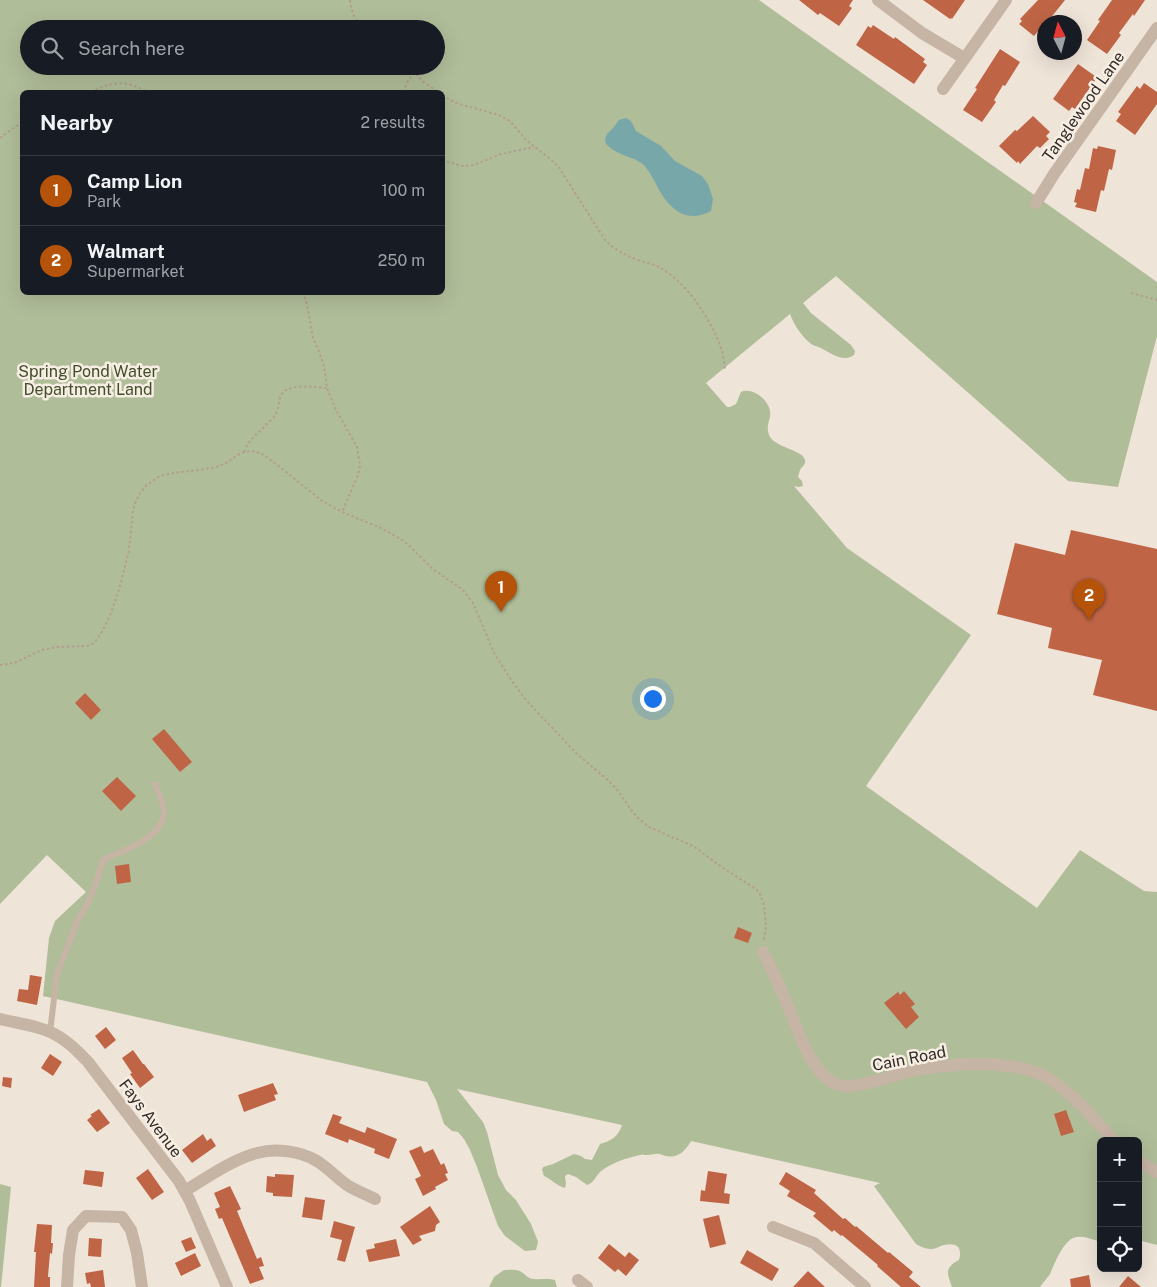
<!DOCTYPE html>
<html lang="en">
<head>
<meta charset="utf-8">
<style>
	body { margin:0; font-family:"Public Sans",sans-serif; background:#242831; color:#f1f3f6 }
	.controls { position:absolute; right:15px; bottom:15px; display:grid; overflow:hidden; border-radius:8px; box-shadow:0 5px 20px #0002 }
	.controls button { width:45px; height:45px; display:grid; place-items:center; padding:0; border:0; border-bottom:1px solid #363941; background:#171b24; color:#f1f3f6; font:25px sans-serif }
	.compass { position:absolute; left:1037px; top:15px; width:45px; height:45px; border-radius:50%; background:#171b24; box-shadow:0 5px 20px #0002; rotate:354deg }
	.you { position:absolute; left:652px; top:698px; width:18px; height:18px; margin:-12px; border:4px solid #fff; border-radius:50%; background:#1a73e8; box-shadow:0 0 0 8px #1a73e833 }
	.badge { display:grid; place-items:center; width:32px; height:32px; border-radius:50%; background:#b45309; color:#fff; font-size:16px; font-weight:700 }
	.pin { position:absolute; translate:-50% -41px; filter:drop-shadow(0 1px 2px #0008) }
	.pin::after { content:''; position:absolute; top:26px; width:18px; height:15px; background:inherit; clip-path:polygon(0 0,100% 0,50% 100%) }
	.list { margin:0; padding:0; list-style:none }
	h2 { display:flex; justify-content:space-between; align-items:center; height:65px; margin:0; padding:0 20px; font-size:21px }
	h2 small { font-size:16px; font-weight:400; color:#9ea1a6 }
	.list li { display:grid; grid-template-columns:32px 1fr auto; gap:15px; align-items:center; box-sizing:border-box; height:70px; padding:0 20px; border-top:1px solid #363941 }
	.list b { display:block; font-size:19px; white-space:nowrap }
	.list p { margin:0; font-size:16px; white-space:nowrap; color:#9ea1a6 }
	.list em { font-size:16px; font-style:normal; color:#9ea1a6 }
	.icon { flex:none; width:28px; height:28px; fill:none; stroke:currentColor; stroke-width:2; stroke-linecap:round; stroke-linejoin:round }
	.map { position:relative; flex:none; width:1157px; height:1287px; overflow:hidden }
	.search { position:absolute; background:#171b24; box-shadow:0 5px 20px #0002; left:20px; top:20px; width:425px; height:55px; display:flex; align-items:center; gap:12px; box-sizing:border-box; padding:0 18px; border-radius:28px; color:#9ea1a6; font-size:19px }
	.panel { position:absolute; background:#171b24; box-shadow:0 5px 20px #0002; left:20px; top:90px; width:425px; height:205px; border-radius:8px }
	.map>svg:first-child { display:block }
</style>
</head>
<body>
<div class="map">
<svg width="1157" height="1287" viewBox="0 0 1157 1287">
	<rect width="100%" height="100%" fill="#efe4d8"/>
	<g fill="#b0bd99" fill-rule="evenodd">
		<path d="M0,0H759L1157,282V336L1118,487L1068,481L836,276L803,303L811,313L851,345L855,351L854,355C844,363 830,353 821,348C817,346 813,346 810,343C801,335 794,325 790,314L706,383L727,407H730L736,404L741,392C752,387 768,399 770,411C772,419 764,426 770,437C777,448 803,450 805,460C806,465 802,466 800,470C799,472 799,475 798,477L802,481L803,486L799,487L794,486L847,548L971,635L866,786L1037,908L1080,850L1144,891L1157,892V1245L1138,1240V1141H1101V1242C1093,1240 1086,1236 1077,1237C1064,1238 1055,1263 1050,1274C1047,1278 1043,1283 1040,1287H952C947,1273 944,1268 959,1260C963,1247 956,1242 944,1245C939,1246 936,1249 932,1249C926,1249 921,1247 916,1244L874,1186L880,1183L691,1141C686,1150 678,1159 666,1156C664,1156 661,1154 659,1154C655,1153 651,1155 647,1155C640,1155 646,1154 640,1155C626,1158 611,1163 600,1172C595,1177 594,1183 587,1185L576,1177L568,1174L565,1176L566,1184L565,1188C557,1186 551,1179 544,1176L542,1170L543,1167L553,1164L574,1154L581,1156L585,1159L592,1160L600,1144C611,1141 618,1137 622,1125L457,1089L483,1122L487,1132L498,1175L506,1190L516,1200L531,1224L537,1239L538,1242L536,1250L525,1251L505,1236L498,1226L477,1167L470,1150L464,1139L458,1132L452,1131L444,1124L436,1100L427,1082L43,996L49,938L55,921L86,892L47,855L0,904ZM29,29H436V66H29ZM22,92H442V292H22Z"/>
		<path d="M0,1184L11,1187L1,1287H0Z"/>
		<path d="M504,1270C509,1270 515,1269 520,1271C525,1274 528,1279 534,1279C542,1280 547,1278 555,1280L557,1287H489L494,1277Z"/>
	</g>
	<path fill="#78a7aa" d="M626,118L631,121L636,131L661,146L675,161L702,176L708,184L713,199L711,211C687,224 670,210 658,188C654,180 650,172 644,165C637,159 627,157 619,153C614,151 610,148 606,144L605,139L607,134L614,127L619,120Z"/>
	<g fill="#bf6546">
		<path d="M799,0H853L849,6L852,8L839,26L820,13L818,15Z"/>
		<path d="M923,0H965L952,19L951,18L950,19Z"/>
		<path d="M1038,0H1065L1049,20L1048,19L1034,36L1019,24L1022,21L1020,19Z"/>
		<path d="M1112,0H1145L1134,16L1133,14L1119,33L1121,35L1107,54L1087,40L1100,21L1098,20Z"/>
		<path d="M873,25L894,39L895,37L925,59L923,62L927,65L914,84L856,45L868,26L871,28Z"/>
		<path d="M1000,49L1020,62L1005,86L1003,85L994,100L996,102L982,122L963,110L977,89L975,88Z"/>
		<path d="M1078,64L1095,76L1094,78L1096,79L1075,109L1072,107L1069,111L1053,99Z"/>
		<path d="M1144,83L1157,92V104L1135,135L1116,121L1121,114L1118,112L1137,86L1140,89Z"/>
		<path d="M1033,116L1050,132L1046,136L1049,139L1040,148L1037,146L1020,164L1018,161L1017,163L999,146L1015,130L1017,131Z"/>
		<path d="M1098,146L1116,150L1112,170L1109,169L1104,191L1101,190L1096,212L1075,207L1077,203L1074,202L1077,189L1080,190L1085,168L1089,169L1093,148L1097,149Z"/>
		<path d="M1071,530L1157,549V711L1093,695L1102,660L1048,648L1052,628L997,614L1015,543L1065,555Z"/>
		<path d="M85,693L101,710L91,720L75,703Z"/>
		<path d="M164,729L192,762L180,772L152,739Z"/>
		<path d="M117,777L136,796L121,811L102,791Z"/>
		<path d="M129,864L131,882L117,884L115,866Z"/>
		<path d="M738,927L752,933L748,943L734,938Z"/>
		<path d="M30,975L42,977L37,1005L17,1001L19,989L28,990Z"/>
		<path d="M904,991L915,1004L911,1007L919,1017L906,1029L884,1003L898,992L900,995Z"/>
		<path d="M106,1027L116,1040L105,1049L95,1036Z"/>
		<path d="M133,1050L143,1064H144L154,1077L140,1088L130,1074L132,1073L122,1058Z"/>
		<path d="M50,1054L62,1062L53,1076L41,1068Z"/>
		<path d="M3,1077L12,1078L11,1088L2,1086Z"/>
		<path d="M273,1083L278,1094L274,1095L276,1100L244,1112L238,1095Z"/>
		<path d="M99,1109L110,1123L97,1132L87,1120L92,1116L90,1115Z"/>
		<path d="M1066,1110L1074,1132L1061,1136L1054,1114Z"/>
		<path d="M333,1114L342,1117L339,1123L365,1133L367,1127L397,1139L389,1159L374,1153L375,1149L349,1139L348,1143L325,1134Z"/>
		<path d="M203,1134L207,1141L211,1138L216,1146L192,1163L182,1150Z"/>
		<path d="M421,1146L424,1153L433,1149L441,1165L444,1163L448,1173L445,1174L448,1180L435,1187L436,1189L423,1196L415,1179L421,1176L409,1151Z"/>
		<path d="M148,1169L164,1192L152,1200L136,1178Z"/>
		<path d="M85,1170L104,1172L102,1187L83,1184Z"/>
		<path d="M708,1171L727,1174L724,1193L730,1194L729,1204L700,1201L701,1190L705,1191Z"/>
		<path d="M786,1172L816,1190L814,1193L843,1219L845,1218L855,1227L856,1226L888,1253L889,1252L913,1272L909,1277L921,1287H901L877,1266L878,1265L842,1235L841,1236L834,1230L832,1232L813,1216L816,1213L787,1196L790,1191L779,1184Z"/>
		<path d="M275,1174L294,1175L292,1197L273,1196V1193L266,1192L267,1176L275,1177Z"/>
		<path d="M230,1186L241,1209L237,1211L257,1259L261,1257L264,1266L259,1267L264,1279L250,1284L222,1218L219,1219L215,1209L220,1207L214,1193Z"/>
		<path d="M305,1197L325,1200L322,1220L302,1217Z"/>
		<path d="M430,1206L440,1222L436,1225L435,1231L419,1236L422,1240L413,1245L400,1227Z"/>
		<path d="M719,1215L726,1244L710,1248L703,1219Z"/>
		<path d="M334,1221L355,1227L345,1262L337,1260L342,1240L330,1237Z"/>
		<path d="M37,1224L52,1225L51,1243H53L52,1254L50,1253L48,1277H50V1287H34L36,1252H34Z"/>
		<path d="M191,1237L196,1248L186,1252L181,1241Z"/>
		<path d="M89,1238L102,1239L101,1257L88,1256Z"/>
		<path d="M396,1239L400,1256L369,1262L366,1250L375,1248L374,1244Z"/>
		<path d="M609,1244L625,1257L629,1252L639,1260L626,1276L618,1269L615,1272L598,1258Z"/>
		<path d="M747,1250L779,1269L772,1281L740,1263Z"/>
		<path d="M195,1253L201,1266L181,1276L175,1263Z"/>
		<path d="M103,1270L105,1287H91L90,1283L87,1284L85,1273Z"/>
		<path d="M808,1271L825,1287H793Z"/>
		<path d="M1089,1275L1091,1287H1071L1070,1279Z"/>
		<path d="M1128,1276L1141,1287H1119Z"/>
	</g>
	<g fill="none" stroke-linecap="round" stroke-linejoin="round">
		<g stroke="#b29e8f" stroke-width="2" stroke-dasharray="2.5 2.5" stroke-linecap="butt">
			<path d="M350,0C351,11 355,20 363,29"/>
			<path d="M410,66L422,81L438,92"/>
			<path d="M91,92C105,85 119,80 134,86C139,87 144,91 149,92"/>
			<path d="M403,92L408,81L415,72"/>
			<path d="M442,96L459,104L499,115L510,121L526,140L549,158L558,166L605,240C617,251 626,256 641,261C647,263 654,264 659,267C687,282 713,322 722,351C724,357 724,364 725,370"/>
			<path d="M0,138L22,122"/>
			<path d="M442,160L462,166L474,165L501,154L534,147"/>
			<path d="M303,292L307,305L313,338L318,349L324,366L327,388L336,410L357,447L360,466L358,475L342,512"/>
			<path d="M1131,293L1157,300"/>
			<path d="M244,452C250,437 261,431 272,419C278,413 278,406 280,398C284,382 314,387 326,388"/>
			<path d="M0,665L14,663L42,650L57,647L85,646L91,645L95,642L103,630L111,613L119,590L129,550L133,511L135,503L140,493L147,485L160,476L173,473L199,470L216,467L228,462L236,456L244,452L251,451L261,453L280,467L322,501L342,512L381,528L404,541L434,570L462,589L473,603L494,653L509,677L526,700L577,754L609,781L618,791L631,810L638,818L649,827L693,846L723,868L756,889L760,894L764,905L766,927L764,940"/>
		</g>
		<path stroke="#c6b4a5" stroke-width="6" d="M50,1032L57,974L77,922L87,905L95,886L103,860C123,850 160,840 164,814C165,806 158,791 155,784"/>
		<g stroke="#c6b4a5" stroke-width="12">
			<path d="M878,0L922,33L964,58"/>
			<path d="M943,89L1006,0"/>
			<path d="M1036,203L1054,174L1157,28"/>
			<path d="M763,952C771,969 780,986 787,1004C797,1027 810,1070 832,1082C846,1091 865,1083 880,1080C892,1077 904,1072 917,1070C953,1063 1015,1059 1048,1078C1074,1094 1093,1118 1114,1141"/>
			<path d="M0,1019C13,1022 26,1024 39,1028C59,1033 74,1047 88,1062L179,1181L190,1201L227,1287"/>
			<path d="M1138,1161L1157,1172"/>
			<path d="M185,1191C206,1178 233,1159 257,1153C276,1148 300,1151 317,1161C328,1168 337,1178 347,1185C356,1191 366,1194 375,1199"/>
			<path d="M773,1227L814,1243L865,1287"/>
			<path d="M578,1280L587,1287"/>
			<path d="M67,1287L69,1255L73,1230L86,1216L122,1217L131,1230L137,1253L142,1287"/>
		</g>
	</g>
	<g text-anchor="middle" stroke-width="5" stroke-linejoin="round" paint-order="stroke">
		<g font-size="16" fill="#322a26" stroke="#f7eee3">
			<text transform="translate(1083 106) rotate(-55)" y="6">Tanglewood Lane</text>
			<text transform="translate(909 1058) rotate(-11)" y="6">Cain Road</text>
			<text transform="translate(151 1118) rotate(53)" y="6">Fays Avenue</text>
		</g>
		<g font-size="16" fill="#414f2b" stroke="#f7eee3">
			<text x="88" y="377">Spring Pond Water<tspan x="88" dy="18">Department Land</tspan></text>
		</g>
	</g>
</svg>
<div class="controls">
<button>+</button>
<button>−</button>
<button><svg class="icon" aria-label="locate" viewBox="0 0 24 24"><circle cx="12" cy="12" r="6"/><path d="M12 2v4M12 18v4M2 12h4M18 12h4"/></svg></button>
</div>
<svg class="compass" viewBox="-18 -18 36 36"><path d="M0-13l5 13h-10z" fill="#e53935"/><path d="M0 13l5-13h-10z" fill="#9ea1a6"/></svg>
<div class="you"></div>
<div class="pin badge" style="left:501px;top:612px">1</div>
<div class="pin badge" style="left:1089px;top:620px">2</div>
<div class="search"><svg class="icon" aria-label="search" viewBox="0 0 24 24"><circle cx="10" cy="10" r="6"/><path d="M15 15l6 6"/></svg>Search here</div>
<section class="panel">
<h2>Nearby<small>2 results</small></h2>
<ul class="list">
<li><span class="badge">1</span><div><b>Camp Lion</b><p>Park</p></div><em>100 m</em></li>
<li><span class="badge">2</span><div><b>Walmart</b><p>Supermarket</p></div><em>250 m</em></li>
</ul>
</section>
</div>
</body>
</html>
